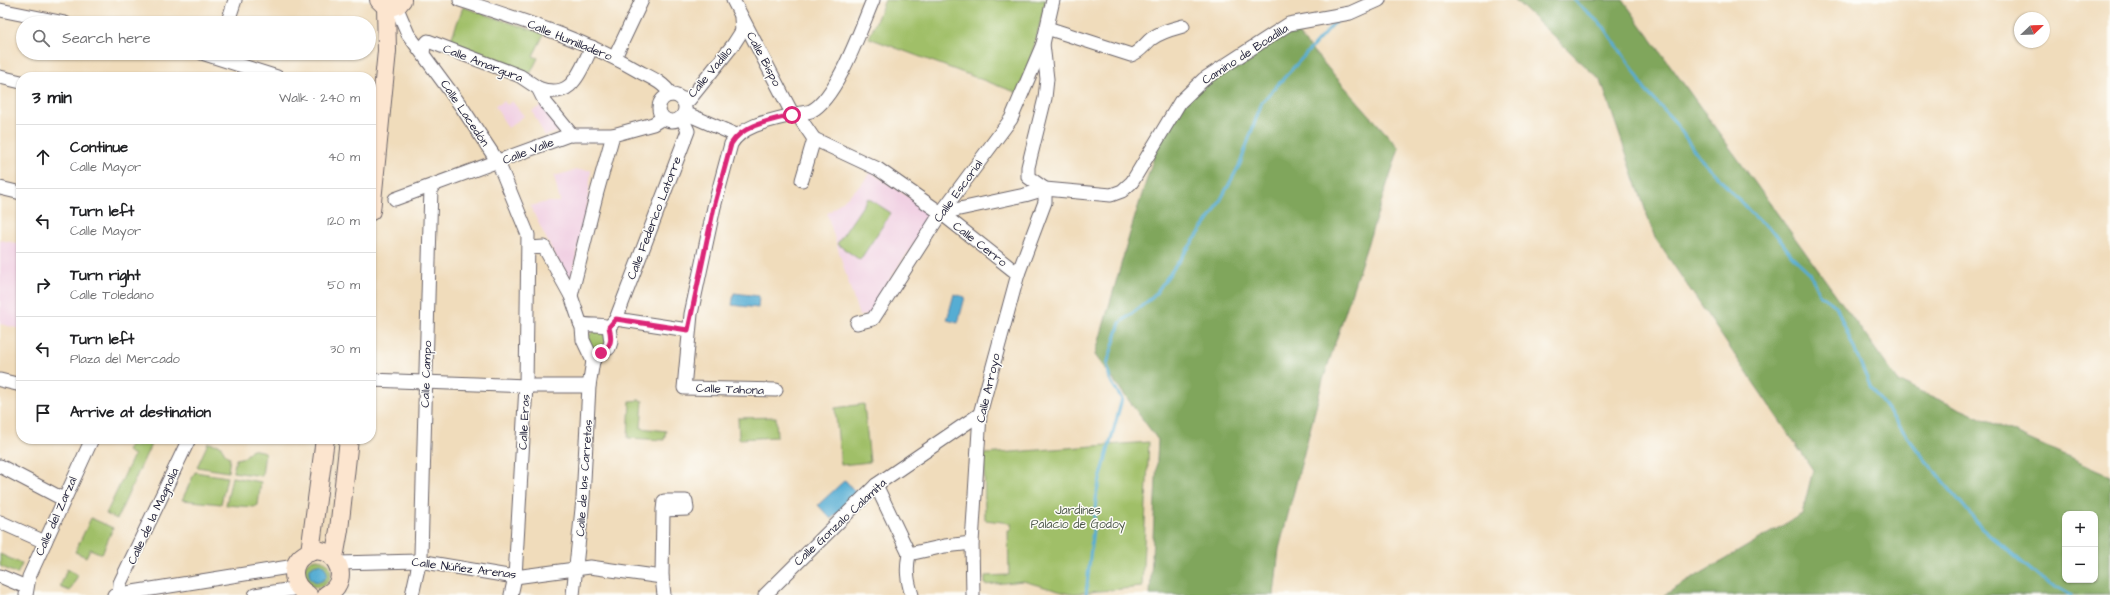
<!DOCTYPE html>
<html lang="en">
<head>
<meta charset="utf-8">
<style>
	body { margin:0; font-family:"Architects Daughter",sans-serif; background:#f2f2f2; color:#202124 }
	.controls { position:absolute; right:12px; bottom:12px; display:grid; overflow:hidden; border-radius:8px; box-shadow:0 1px 3px #0004 }
	.controls button { width:36px; height:36px; display:grid; place-items:center; padding:0; border:0; border-bottom:1px solid #e0e0e0; background:#fff; color:#202124; font:20px sans-serif }
	.compass { position:absolute; left:2014px; top:12px; width:36px; height:36px; border-radius:50%; background:#fff; box-shadow:0 1px 3px #0004; rotate:67deg }
	.stop { position:absolute; width:12px; height:12px; margin:-9px; border:3px solid #db2777; border-radius:50%; background:#fff }
	.stop.end { background:#db2777; border-color:#fff; box-shadow:0 1px 4px #0008 }
	.list { margin:0; padding:0; list-style:none }
	h2 { display:flex; justify-content:space-between; align-items:center; height:52px; margin:0; padding:0 16px; font-size:17px }
	h2 small { font-size:13px; font-weight:400; color:#757577 }
	.list li { display:grid; grid-template-columns:26px 1fr auto; gap:12px; align-items:center; box-sizing:border-box; height:64px; padding:0 16px; border-top:1px solid #e0e0e0 }
	.list b { display:block; font-size:15px; white-space:nowrap }
	.list p { margin:0; font-size:13px; white-space:nowrap; color:#757577 }
	.list em { font-size:13px; font-style:normal; color:#757577 }
	.icon { flex:none; width:22px; height:22px; fill:none; stroke:currentColor; stroke-width:2; stroke-linecap:round; stroke-linejoin:round }
	.map { position:relative; flex:none; width:2110px; height:595px; overflow:hidden }
	.search { position:absolute; background:#fff; box-shadow:0 1px 3px #0004; left:16px; top:16px; width:360px; height:44px; display:flex; align-items:center; gap:10px; box-sizing:border-box; padding:0 14px; border-radius:22px; color:#757577; font-size:15px }
	.panel { position:absolute; background:#fff; box-shadow:0 1px 3px #0004; left:16px; top:72px; width:360px; height:372px; border-radius:16px }
	.map>svg:first-child { display:block }
</style>
</head>
<body>
<div class="map">
<svg width="2110" height="595" viewBox="0 0 2110 595">
	<rect width="100%" height="100%" fill="#fdfcf7"/>
	<filter id="ink" filterUnits="userSpaceOnUse"><feTurbulence type="fractalNoise" baseFrequency=".025" numOctaves="2"/><feDisplacementMap in="SourceGraphic" scale="8" xChannelSelector="R" yChannelSelector="G"/><feConvolveMatrix kernelMatrix="1 2 1 2 8 2 1 2 1" color-interpolation-filters="sRGB"/></filter>
	<filter id="wash" filterUnits="userSpaceOnUse"><feTurbulence type="fractalNoise" baseFrequency=".012" numOctaves="4" result="noise"/><feDisplacementMap in="SourceGraphic" scale="16" xChannelSelector="R" yChannelSelector="G"/><feGaussianBlur stdDeviation="0.9" result="paint"/><feColorMatrix in="noise" values="0 0 0 0 0 0 0 0 0 0 0 0 0 0 0 0 0 1.4 0 .05"/><feComposite in="paint" operator="in"/></filter>
	<g filter="url(#wash)">
		<rect width="100%" height="100%" fill="#f0dcbb"/>
		<g fill="#f1d0e3">
			<path d="M504,101L507,105L512,101L524,116L508,128L495,106Z"/>
			<path d="M543,105L563,130L545,136L532,111Z"/>
			<path d="M576,170H591L588,202L572,276H565L530,206L547,202H560L554,176Z"/>
			<path d="M871,172L934,214L881,292L872,315L859,316L827,214L861,185Z"/>
			<path d="M0,240L21,244V329L0,324Z"/>
		</g>
		<g fill="#a0bf68" stroke="#617052">
			<path d="M885,0H1046L1033,51L1018,93L869,38Z"/>
			<path d="M463,7L544,34L533,56L538,58L530,74L449,45Z"/>
			<path d="M868,198L891,213L860,260L837,244Z"/>
			<circle cx="597" cy="340" r="9"/>
			<path d="M639,400L643,401L641,428L666,431L664,440L628,438L630,401Z"/>
			<path d="M864,404L870,462L841,465L835,408Z"/>
			<path d="M776,417L777,437L739,439L738,418Z"/>
			<path d="M141,439L152,442L117,519L106,514L134,455L127,451L131,443L137,446Z"/>
			<path d="M1149,442L1142,587L1069,594L1023,581L985,585V576L1009,575L1008,531H1011V523L985,520L984,454Z"/>
			<path d="M208,443L220,445L226,455L230,458L228,472L197,467Z"/>
			<path d="M252,449L265,452L262,476L233,472L236,459L245,457Z"/>
			<path d="M195,472L227,477L221,504L182,500Z"/>
			<path d="M232,477L261,482L258,505L254,507L226,505Z"/>
			<path d="M91,518L113,528L102,554L90,549L86,557L75,552Z"/>
			<path d="M0,554L22,564L17,574L0,566Z"/>
			<circle cx="317" cy="573" r="14"/>
			<path d="M67,569L78,575L70,591L60,587Z"/>
		</g>
		<g fill="#80a65c" stroke="#51644c" fill-rule="evenodd">
			<path d="M1515,0H1623L1899,382L2110,475V595H1664L1802,514L1813,470L1655,238L1601,81ZM2065,514H2095V580H2065Z"/>
			<path d="M1289,24L1399,148L1323,380L1279,549L1274,595H1150L1158,440L1095,355L1132,226L1163,128L1180,102Z"/>
		</g>
		<g fill="#57add3" stroke="#3c6887">
			<path d="M734,293L759,296L758,308L732,305Z"/>
			<path d="M954,294L965,297L958,323L947,320Z"/>
			<path d="M845,480L858,495L831,519L818,505Z"/>
			<circle cx="318" cy="573" r="9"/>
		</g>
		<g fill="none" stroke-linecap="round" stroke-linejoin="round">
			<g stroke="#57add3" stroke-width="3">
				<path d="M1574,0L1604,27L1635,72L1645,90L1675,122L1698,156L1755,217L1775,233L1792,256L1810,273L1819,294L1836,306L1871,388L1918,451L1981,527L2040,578L2071,595"/>
				<path d="M1086,595L1097,491L1122,399L1110,380L1107,364L1120,323L1153,297L1213,214L1240,164L1262,102L1337,20"/>
			</g>
		</g>
	</g>
	<g filter="url(#ink)">
		<g fill="none" stroke-linecap="round" stroke-linejoin="round">
			<g stroke="#6a6368" stroke-width="15">
				<g id="street">
					<path d="M460,0C521,20 584,39 640,72C652,78 664,83 671,95"/>
					<path d="M733,0L793,115C798,113 805,113 811,111C837,98 861,28 873,0"/>
					<path d="M396,6L408,34L461,106L498,162L528,235L526,386L515,577L511,595"/>
					<path d="M0,10L65,23"/>
					<path d="M229,18L235,0"/>
					<path d="M1047,28L1131,55C1139,53 1145,44 1151,39C1160,32 1172,29 1183,26"/>
					<path d="M202,53L277,77"/>
					<path d="M423,53L424,46L428,41L520,76L538,88L545,102L572,135"/>
					<path d="M615,57L642,0"/>
					<path d="M0,77L21,82"/>
					<path d="M538,88C573,101 579,72 592,47"/>
					<circle cx="672" cy="108" r="13"/>
					<path d="M683,99L689,100L733,45L742,31L741,18"/>
					<path d="M685,113L736,135"/>
					<path d="M797,114L814,139"/>
					<path d="M814,139L878,169L941,213L1018,274"/>
					<path d="M802,180L814,139"/>
					<path d="M0,188L21,193"/>
					<path d="M1045,189L1028,177V167L1045,98L1047,79L1043,44L1053,0"/>
					<path d="M395,199L569,135H613L653,124L663,118"/>
					<path d="M941,213L1025,195L1045,189L1111,195L1122,191L1132,182L1180,102L1204,79L1289,24L1350,13L1379,0"/>
					<path d="M529,248L544,247L571,296L582,328L583,340L593,361"/>
					<path d="M571,296L597,192L613,135"/>
					<path d="M616,319L688,330"/>
					<path d="M580,323C590,327 599,323 609,327"/>
					<path d="M857,323L873,319L941,213L1011,119L1043,44"/>
					<path d="M609,327L616,319L688,131L682,118"/>
					<path d="M0,380L21,385"/>
					<path d="M371,380L526,386H589"/>
					<path d="M776,390L684,388L691,314L714,207L731,144C742,125 772,120 793,115"/>
					<path d="M0,466L63,499"/>
					<path d="M876,485L909,554C906,569 907,580 912,595"/>
					<path d="M663,510L687,509L686,501H664L663,510L662,577L664,595"/>
					<path d="M0,522L45,542"/>
					<path d="M909,554L945,546L972,543"/>
					<path d="M337,563L419,561L515,577L590,567L662,577"/>
					<path d="M0,576L26,587"/>
					<path d="M119,594L120,583L189,439"/>
					<path d="M26,595L29,577L92,439"/>
					<path d="M114,595L295,566"/>
					<path d="M255,595L299,588"/>
					<path d="M412,595L421,555L431,187"/>
					<path d="M573,595L583,499L589,386L593,361L597,356L609,348L611,342L609,327"/>
					<path d="M765,595L876,485L980,414"/>
					<path d="M973,595L972,543L980,414L1018,274L1045,202V189"/>
				</g>
			</g>
			<g stroke="#6a6368" stroke-width="20">
				<g id="secondary">
					<path d="M379,0C386,8 396,9 402,0"/>
					<path d="M371,211L387,51L386,6"/>
					<path d="M310,552L325,439"/>
					<path d="M334,558L339,530L349,439"/>
					<path d="M308,595C300,590 294,583 294,573C294,566 298,559 304,555C330,537 357,579 326,595"/>
				</g>
			</g>
			<use href="#street" stroke="#fff" stroke-width="13"/>
			<use href="#secondary" stroke="#fce5cf" stroke-width="18"/>
		</g>
	</g>
	<g fill="none" stroke-linecap="round" stroke-linejoin="round" filter="url(#ink)">
		<path stroke="#db2777" stroke-width="5" d="M601,353C612,346 612,339 609,327L616,319L688,330L714,207L731,144C742,125 772,120 792,115"/>
	</g>
	<g text-anchor="middle" stroke-width="3" stroke-linejoin="round" paint-order="stroke">
		<g font-size="12" fill="#22223b" stroke="#fdfcf7">
			<text transform="translate(570 40) rotate(22)" y="4">Calle Humilladero</text>
			<text transform="translate(1245 54) rotate(-33)" y="4">Camino de Boadilla</text>
			<text transform="translate(764 59) rotate(62)" y="4">Calle Bispo</text>
			<text transform="translate(483 63) rotate(21)" y="4">Calle Amargura</text>
			<text transform="translate(710 72) rotate(-50)" y="4">Calle Vadillo</text>
			<text transform="translate(465 113) rotate(56)" y="4">Calle Lacedón</text>
			<text transform="translate(528 151) rotate(-21)" y="4">Calle Valle</text>
			<text transform="translate(958 191) rotate(-54)" y="4">Calle Escorial</text>
			<text transform="translate(654 218) rotate(-69)" y="4">Calle Federico Latorre</text>
			<text transform="translate(980 244) rotate(38)" y="4">Calle Cerro</text>
			<text transform="translate(426 374) rotate(-88)" y="4">Calle Campo</text>
			<text transform="translate(988 388) rotate(-77)" y="4">Calle Arroyo</text>
			<text transform="translate(730 389) rotate(2)" y="4">Calle Tahona</text>
			<text transform="translate(524 422) rotate(-87)" y="4">Calle Eras</text>
			<text transform="translate(584 478) rotate(-86)" y="4">Calle de las Carretas</text>
			<text transform="translate(56 516) rotate(-66)" y="4">Calle del Zarzal</text>
			<text transform="translate(153 516) rotate(-65)" y="4">Calle de la Magnolia</text>
			<text transform="translate(840 522) rotate(-43)" y="4">Calle Gonzalo Calamita</text>
			<text transform="translate(464 568) rotate(7)" y="4">Calle Núñez Arenas</text>
		</g>
		<g font-size="12" fill="#4e594b" stroke="#fdfcf7">
			<text x="1078" y="514">Jardines<tspan x="1078" dy="14">Palacio de Godoy</tspan></text>
		</g>
	</g>
</svg>
<div class="controls">
<button>+</button>
<button>−</button>
</div>
<svg class="compass" viewBox="-18 -18 36 36"><path d="M0-13l5 13h-10z" fill="#e53935"/><path d="M0 13l5-13h-10z" fill="#757577"/></svg>
<div class="stop" style="left:792px;top:115px"></div>
<div class="stop end" style="left:601px;top:353px"></div>
<div class="search"><svg class="icon" aria-label="search" viewBox="0 0 24 24"><circle cx="10" cy="10" r="6"/><path d="M15 15l6 6"/></svg>Search here</div>
<section class="panel">
<h2>3 min<small>Walk · 240 m</small></h2>
<ul class="list">
<li><svg class="icon" aria-label="ahead" viewBox="0 0 24 24"><path d="M12 20V5M6 11l6-6 6 6"/></svg><div><b>Continue</b><p>Calle Mayor</p></div><em>40 m</em></li>
<li><svg class="icon" aria-label="left" viewBox="0 0 24 24"><path d="M17 20v-9H6M10 6l-5 5 5 5"/></svg><div><b>Turn left</b><p>Calle Mayor</p></div><em>120 m</em></li>
<li><svg class="icon" aria-label="right" viewBox="0 0 24 24"><path d="M7 20v-9h11M14 6l5 5-5 5"/></svg><div><b>Turn right</b><p>Calle Toledano</p></div><em>50 m</em></li>
<li><svg class="icon" aria-label="left" viewBox="0 0 24 24"><path d="M17 20v-9H6M10 6l-5 5 5 5"/></svg><div><b>Turn left</b><p>Plaza del Mercado</p></div><em>30 m</em></li>
<li><svg class="icon" aria-label="arrive" viewBox="0 0 24 24"><path d="M6 21V4h12l-3 4 3 4H6"/></svg><div><b>Arrive at destination</b></div></li>
</ul>
</section>
</div>
</body>
</html>
